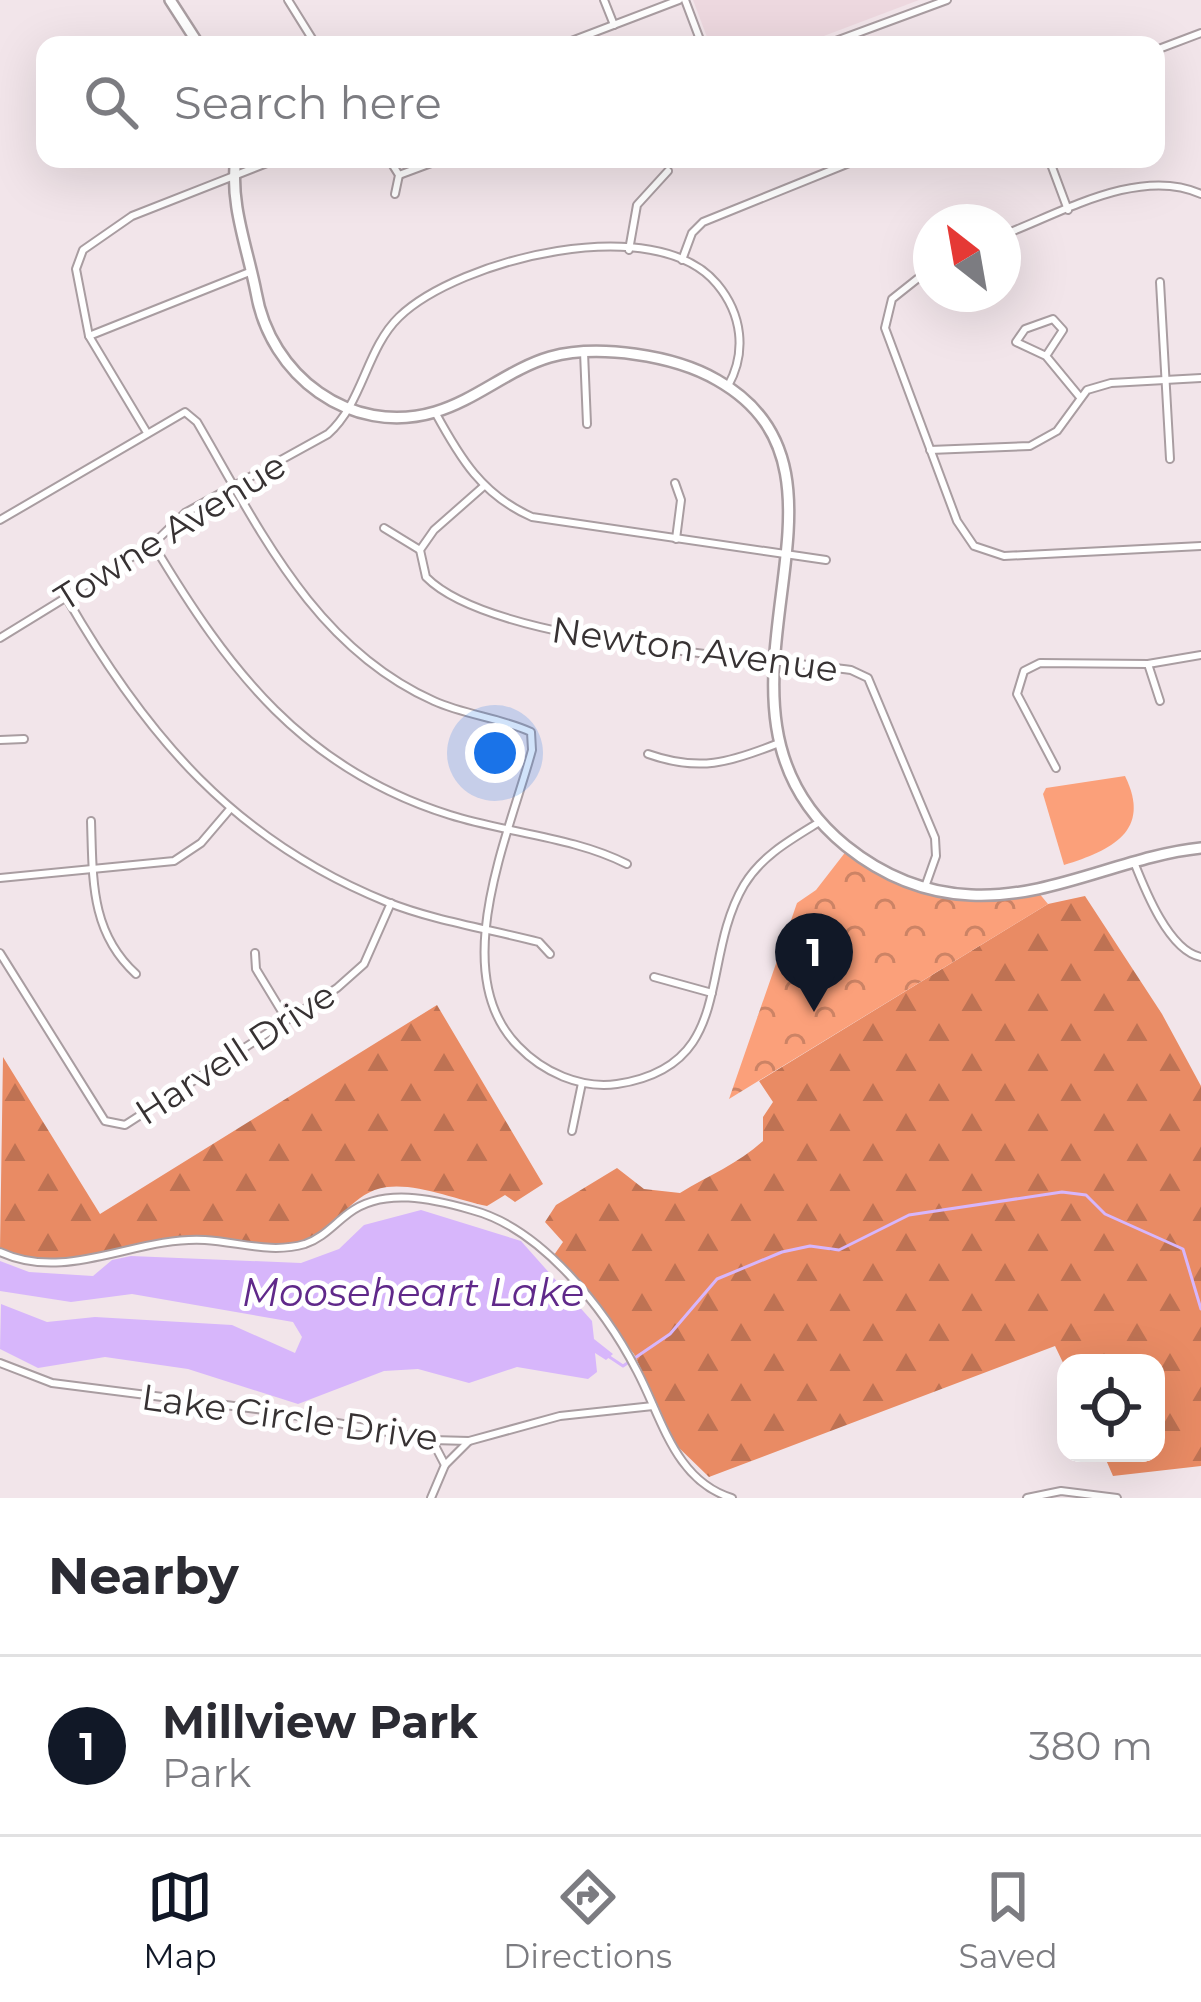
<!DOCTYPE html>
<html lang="en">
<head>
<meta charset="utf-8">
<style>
	body { margin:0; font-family:Montserrat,sans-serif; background:#f7f7f7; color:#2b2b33 }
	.controls { position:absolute; right:36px; bottom:36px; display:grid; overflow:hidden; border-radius:24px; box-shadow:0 12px 48px #0002 }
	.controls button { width:108px; height:108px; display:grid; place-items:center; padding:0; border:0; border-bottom:3px solid #e1e1e2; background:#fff; color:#2b2b33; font:60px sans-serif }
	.compass { position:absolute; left:913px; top:204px; width:108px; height:108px; border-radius:50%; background:#fff; box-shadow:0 12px 48px #0002; rotate:329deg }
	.you { position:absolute; left:495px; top:753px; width:42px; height:42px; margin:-30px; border:9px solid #fff; border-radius:50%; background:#1a73e8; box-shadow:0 0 0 18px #1a73e833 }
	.badge { display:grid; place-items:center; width:78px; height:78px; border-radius:50%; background:#111827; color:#fff; font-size:39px; font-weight:700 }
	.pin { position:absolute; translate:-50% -99px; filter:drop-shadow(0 3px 6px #0008) }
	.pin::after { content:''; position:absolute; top:63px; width:42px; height:36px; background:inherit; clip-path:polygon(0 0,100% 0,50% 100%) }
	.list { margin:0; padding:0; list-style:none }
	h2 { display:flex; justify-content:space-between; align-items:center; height:156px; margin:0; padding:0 48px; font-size:51px }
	h2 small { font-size:39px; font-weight:400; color:#7c7c81 }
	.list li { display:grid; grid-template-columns:78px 1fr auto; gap:36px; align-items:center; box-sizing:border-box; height:180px; padding:0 48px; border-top:3px solid #e1e1e2 }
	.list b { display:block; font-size:45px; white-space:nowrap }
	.list p { margin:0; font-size:39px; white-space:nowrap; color:#7c7c81 }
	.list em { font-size:39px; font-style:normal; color:#7c7c81 }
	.icon { flex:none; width:66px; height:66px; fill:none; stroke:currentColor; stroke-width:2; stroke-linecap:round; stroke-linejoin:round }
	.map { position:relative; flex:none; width:1201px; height:1498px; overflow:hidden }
	.search { position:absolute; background:#fff; box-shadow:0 12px 48px #0002; left:36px; right:36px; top:36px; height:132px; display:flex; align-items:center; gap:30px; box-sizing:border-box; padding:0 42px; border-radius:24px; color:#7c7c81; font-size:45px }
	.sheet { height:336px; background:#fff }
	nav { display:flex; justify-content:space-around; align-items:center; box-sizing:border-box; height:168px; border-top:3px solid #e1e1e2; background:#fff; font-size:33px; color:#7c7c81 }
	nav a { display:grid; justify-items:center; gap:6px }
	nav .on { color:#111827 }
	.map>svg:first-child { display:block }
</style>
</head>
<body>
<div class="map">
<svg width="1201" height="1498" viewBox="0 0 1201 1498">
	<defs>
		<pattern id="forest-firs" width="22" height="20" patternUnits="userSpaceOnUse" patternTransform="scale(3)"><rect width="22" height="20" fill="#e98b64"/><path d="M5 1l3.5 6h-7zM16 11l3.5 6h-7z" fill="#be7253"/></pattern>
		<pattern id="park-crowns" width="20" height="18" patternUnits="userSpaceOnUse" patternTransform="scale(3)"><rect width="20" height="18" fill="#fba07a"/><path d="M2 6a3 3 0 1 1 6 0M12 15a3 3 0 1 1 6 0" fill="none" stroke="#cc8365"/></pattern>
	</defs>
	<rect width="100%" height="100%" fill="#f2e5ea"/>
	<path fill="#edd8df" d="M693,0H919L800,45H710Z"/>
	<path fill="#fba07a" d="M1125,776C1152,831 1112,850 1064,865L1043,794L1046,788Z"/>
	<g fill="url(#forest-firs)">
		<path d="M1085,896L1162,1014L1201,1086V1466L1113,1476L1103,1453H1156V1363H1066V1369L1055,1346L709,1477L675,1444L634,1354L554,1255L563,1242L545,1222L556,1205L617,1168L644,1189L680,1193C709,1175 738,1164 763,1141V1117L773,1102L759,1081L1048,904Z"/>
		<path d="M437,1005L543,1184L515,1202L505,1195L487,1206C458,1200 417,1183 387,1187C351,1192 341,1225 311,1238C276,1253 236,1240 200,1238C133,1235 61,1279 0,1249L3,1057L100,1214Z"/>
	</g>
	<path fill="url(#park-crowns)" d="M847,850C918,898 956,897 1038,892L1048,904L729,1099L797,903L816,890Z"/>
	<path fill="#d7b6fb" d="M421,1210L521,1241L592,1321L594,1339L613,1354L606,1360L595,1353L597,1372L588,1379L517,1367L469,1383L418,1369L384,1371L298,1404L188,1369L105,1357L38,1368L0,1349L1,1304L47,1322L95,1317L232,1325L295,1353L302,1337L293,1322L132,1294L71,1302L0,1291V1261L29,1272L93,1276L112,1260L131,1256L301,1263L339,1249L364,1225Z"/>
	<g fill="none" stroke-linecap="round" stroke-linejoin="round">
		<path stroke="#d7b6fb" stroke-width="3" d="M608,1356L623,1366L670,1334L717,1279L782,1252L810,1246L839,1250L909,1215L1062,1192L1086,1195L1105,1214L1183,1249L1201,1309"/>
		<g stroke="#a99da1" stroke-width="10">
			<g id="street">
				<path d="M288,0L316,45"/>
				<path d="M604,0L614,25"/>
				<path d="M685,0L702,45"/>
				<path d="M561,45L679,0"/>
				<path d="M825,45L947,0"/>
				<path d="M1156,50L1201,33"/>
				<path d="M389,159L399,175L395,194"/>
				<path d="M456,159L465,160"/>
				<path d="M1049,159L1068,210"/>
				<path d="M399,175L442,159"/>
				<path d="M1003,235C1061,213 1140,166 1201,194"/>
				<path d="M629,250L637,205L668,171"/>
				<path d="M682,260L692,233L703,222L859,159"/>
				<path d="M931,268L892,299L885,328L957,521L974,546L1004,556L1201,546"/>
				<path d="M1160,282L1170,459"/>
				<path d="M89,336L252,271"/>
				<path d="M584,352L587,424"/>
				<path d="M1046,356L1016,342L1025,329L1053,319L1063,330L1046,356L1079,396"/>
				<path d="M435,412C460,458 482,495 532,517L826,560"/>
				<path d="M146,431L89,336L76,269L83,250L132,216L277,159"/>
				<path d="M930,450L1030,446L1057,431L1087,390L1111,383L1201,378"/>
				<path d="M675,483L681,500L676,539"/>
				<path d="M484,486L434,530L420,550L426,577C492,644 751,656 851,670L868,678L935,838L936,856L925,887"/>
				<path d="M0,520L185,412L197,422C260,530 314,647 434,701C465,715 501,718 531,732L532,750C509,835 446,973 518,1046C543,1072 580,1089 617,1084C737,1066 698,963 744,885C762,855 792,839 821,821"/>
				<path d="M384,528L420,550"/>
				<path d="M153,544C229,671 303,769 450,815C507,833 574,837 627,864"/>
				<path d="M66,597C146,736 235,841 387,902C435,921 489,929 539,942L550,954"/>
				<path d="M0,638L153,544L185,513L328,434C363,403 366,349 399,317C459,259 656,210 717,284C742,314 747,352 728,386"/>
				<path d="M1148,664L1160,701"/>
				<path d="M0,740L24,739"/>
				<path d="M648,754C699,772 729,763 779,743"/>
				<path d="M1056,768L1017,694L1024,671L1040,663L1148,664L1201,655"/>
				<path d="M91,821C93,879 90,932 136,974"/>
				<path d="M1134,862C1145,890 1169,951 1201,957"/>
				<path d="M0,878L174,861L201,843L230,809"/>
				<path d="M0,953L105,1121L125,1125L337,988L364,964L391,903"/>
				<path d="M255,953L256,969L287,1020"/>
				<path d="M654,977L712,993"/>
				<path d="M572,1131L582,1083"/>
				<path d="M0,1252C67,1283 135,1236 205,1240C239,1242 271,1254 305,1244C323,1238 334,1224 349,1213C383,1187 433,1199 472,1210C541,1228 605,1309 637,1371C662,1418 675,1481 732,1498"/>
				<path d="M0,1363L52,1383L265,1410L432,1440L469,1441L560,1416L653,1406"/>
				<path d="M445,1465L468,1442"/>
				<path d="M431,1498L445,1465L432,1440"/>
				<path d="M1027,1498L1061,1491L1117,1498"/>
			</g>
		</g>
		<g stroke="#a99da1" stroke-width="14">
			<g id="secondary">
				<path d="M170,0L199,45"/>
				<path d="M236,159C229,202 248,250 256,292C270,375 350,437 435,412C476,400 509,369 550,357C598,344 674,355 717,380C890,478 672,705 846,846C882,875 925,893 971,895C1051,899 1123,856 1201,848"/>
			</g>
		</g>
		<use href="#street" stroke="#fff" stroke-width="6"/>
		<use href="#secondary" stroke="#fff" stroke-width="9"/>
	</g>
	<g text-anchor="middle" stroke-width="10" stroke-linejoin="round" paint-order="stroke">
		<g font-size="36" fill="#373233" stroke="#fff">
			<text transform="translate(170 531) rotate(-32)" y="13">Towne Avenue</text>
			<text transform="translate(695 649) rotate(8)" y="13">Newton Avenue</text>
			<text transform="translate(235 1053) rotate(-33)" y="13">Harvell Drive</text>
			<text transform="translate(290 1417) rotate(8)" y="13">Lake Circle Drive</text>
		</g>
		<g font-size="39" font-style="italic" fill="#60298a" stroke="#fff">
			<text x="413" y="1306">Mooseheart Lake</text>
		</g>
	</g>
</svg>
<div class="controls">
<button><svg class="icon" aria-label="locate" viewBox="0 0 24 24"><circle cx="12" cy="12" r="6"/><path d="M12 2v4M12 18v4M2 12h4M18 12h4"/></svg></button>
</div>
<svg class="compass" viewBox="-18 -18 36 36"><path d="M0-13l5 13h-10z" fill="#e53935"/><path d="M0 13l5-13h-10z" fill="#7c7c81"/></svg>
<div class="you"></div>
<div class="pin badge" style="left:814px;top:1012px">1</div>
<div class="search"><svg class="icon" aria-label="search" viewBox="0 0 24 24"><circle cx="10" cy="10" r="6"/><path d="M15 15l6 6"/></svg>Search here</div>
</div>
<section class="sheet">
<h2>Nearby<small></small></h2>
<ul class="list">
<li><span class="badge">1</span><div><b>Millview Park</b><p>Park</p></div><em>380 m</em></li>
</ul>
</section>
<nav>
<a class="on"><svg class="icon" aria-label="map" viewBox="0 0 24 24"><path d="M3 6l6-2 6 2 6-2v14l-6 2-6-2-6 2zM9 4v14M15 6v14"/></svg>Map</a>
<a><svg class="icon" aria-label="directions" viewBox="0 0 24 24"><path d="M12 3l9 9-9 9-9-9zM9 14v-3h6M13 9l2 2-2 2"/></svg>Directions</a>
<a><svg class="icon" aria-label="saved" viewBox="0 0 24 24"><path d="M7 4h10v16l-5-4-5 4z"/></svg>Saved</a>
</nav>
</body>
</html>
